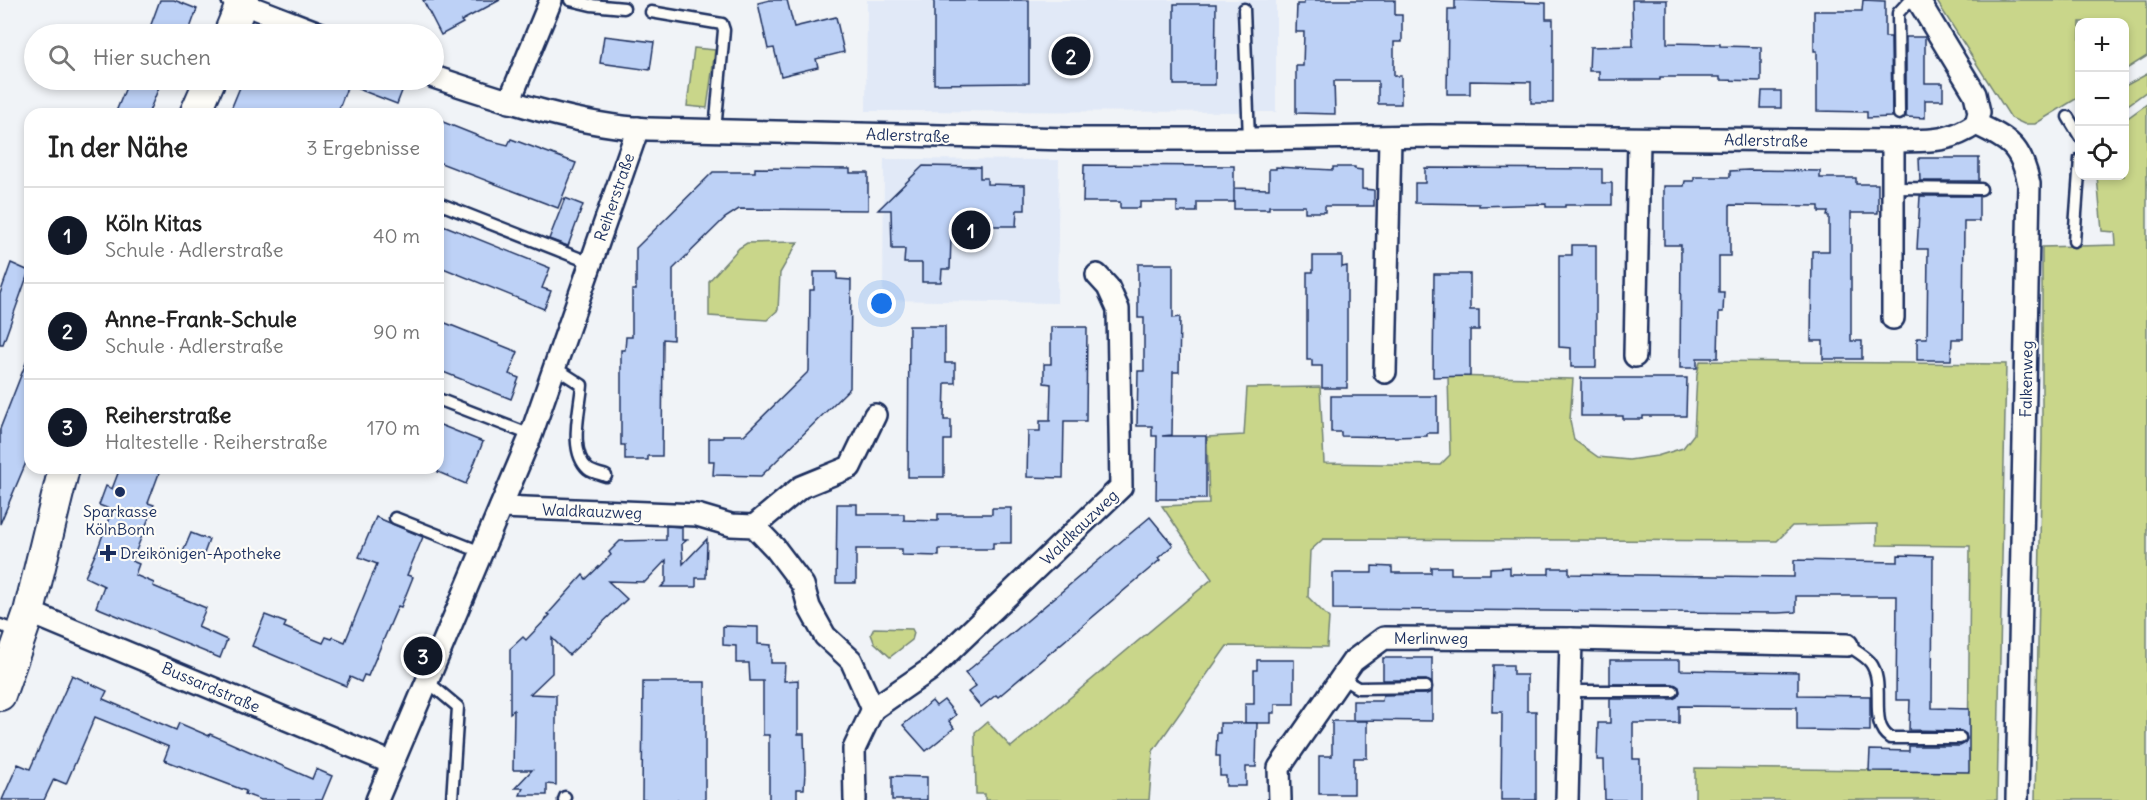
<!DOCTYPE html>
<html lang="de">
<head>
<meta charset="utf-8">
<style>
	body { margin:0; font-family:Delius,sans-serif; background:#f6f6f6; color:#222 }
	.controls { position:absolute; right:18px; top:18px; display:grid; overflow:hidden; border-radius:12px; box-shadow:0 3px 9px #0003 }
	.controls button { width:54px; height:54px; display:grid; place-items:center; padding:0; border:0; border-bottom:2px solid #e0e0e0; background:#fff; color:#222; font:30px sans-serif }
	.you { position:absolute; left:882px; top:304px; width:21px; height:21px; margin:-15px; border:4px solid #fff; border-radius:50%; background:#1a73e8; box-shadow:0 0 0 9px #1a73e833 }
	.badge { display:grid; place-items:center; width:39px; height:39px; border-radius:50%; background:#111827; color:#fff; font-size:20px; font-weight:700 }
	.pin { position:absolute; translate:-50% -50%; border:3px solid #fff; box-shadow:0 2px 6px #0006 }
	.list { margin:0; padding:0; list-style:none }
	h2 { display:flex; justify-content:space-between; align-items:center; height:78px; margin:0; padding:0 24px; font-size:26px }
	h2 small { font-size:20px; font-weight:400; color:#767676 }
	.list li { display:grid; grid-template-columns:39px 1fr auto; gap:18px; align-items:center; box-sizing:border-box; height:96px; padding:0 24px; border-top:2px solid #e0e0e0 }
	.list b { display:block; font-size:22px; white-space:nowrap }
	.list p { margin:0; font-size:20px; white-space:nowrap; color:#767676 }
	.list em { font-size:20px; font-style:normal; color:#767676 }
	.icon { flex:none; width:33px; height:33px; fill:none; stroke:currentColor; stroke-width:2; stroke-linecap:round; stroke-linejoin:round }
	.map { position:relative; flex:none; width:2147px; height:800px; overflow:hidden }
	.search { position:absolute; background:#fff; box-shadow:0 3px 9px #0003; left:24px; top:24px; width:420px; height:66px; display:flex; align-items:center; gap:15px; box-sizing:border-box; padding:0 21px; border-radius:33px; color:#767676; font-size:22px }
	.panel { position:absolute; background:#fff; box-shadow:0 3px 9px #0003; left:24px; top:108px; width:420px; height:366px; border-radius:18px }
	.map>svg:first-child { display:block }
</style>
</head>
<body>
<div class="map">
<svg width="2147" height="800" viewBox="0 0 2147 800">
	<rect width="100%" height="100%" fill="#f0f3f7"/>
	<filter id="ink" filterUnits="userSpaceOnUse"><feTurbulence type="fractalNoise" baseFrequency=".0167" numOctaves="2"/><feDisplacementMap in="SourceGraphic" scale="12" xChannelSelector="R" yChannelSelector="G"/><feConvolveMatrix kernelMatrix="1 2 1 2 8 2 1 2 1" color-interpolation-filters="sRGB"/></filter>
	<g filter="url(#ink)">
		<g fill="#e1e9f7">
			<path d="M867,0H1276V112L866,111Z"/>
			<path d="M884,159L1059,160L1057,303L883,300Z"/>
		</g>
		<g fill="#c9d68a" stroke="#728274" stroke-width="1.5">
			<path d="M1936,0H2147V56L2125,70L2124,22H2080L2079,97L2035,124H2024L2011,118Z"/>
			<path d="M694,48L715,50L707,108L687,106Z"/>
			<path d="M2147,74V91L2125,107V86Z"/>
			<path d="M2147,104V800H2035L2042,438V247L2116,245L2115,232L2102,231L2097,176H2124L2125,120Z"/>
			<path d="M798,242L780,273L778,310L767,320L709,316V281L739,248L747,243Z"/>
			<path d="M1700,361L2006,364L1997,800H1695V768L1968,771L1970,546L1877,545V524L1792,526L1777,541L1323,539L1310,551L1308,597L1329,618L1327,647L1227,646L1153,751L1149,800H985V794H976L975,732L987,722L1011,747L1212,579L1162,506L1209,504L1207,437L1244,435L1247,388L1320,387L1324,463L1440,465L1450,455L1448,376L1573,379L1570,420L1574,440L1598,457L1629,460L1657,456L1683,448L1694,434L1697,374Z"/>
			<path d="M874,628L912,629L914,633L912,640L890,657L874,642L871,634Z"/>
		</g>
		<g fill="#bdd1f6" stroke="#1b2f5e" stroke-width="1.5">
			<path d="M160,0H174L197,9L188,34H162L149,30Z"/>
			<path d="M423,0H500L461,21L463,23L441,35Z"/>
			<path d="M770,0H787L794,27L836,17L844,52L816,59L818,67L781,76L774,48L768,49L758,3Z"/>
			<path d="M934,0H1029V83L934,84Z"/>
			<path d="M1304,0H1395V15H1402V42H1394V76H1401V104H1378V81H1334L1335,114L1296,113V66H1303L1304,32H1296L1297,4H1304Z"/>
			<path d="M1455,0L1546,3V19H1553V103H1531V82L1470,81V94H1447L1448,9H1455Z"/>
			<path d="M1632,0H1667V43L1720,44V46L1761,47V81L1720,80V77H1660V80H1599V71H1589L1590,47L1633,46Z"/>
			<path d="M1863,0L1885,1V37H1891L1892,117L1867,118V112L1817,111V51H1814V11H1862Z"/>
			<path d="M1174,4H1216L1215,85H1174Z"/>
			<path d="M604,36L654,42L650,70L600,63Z"/>
			<path d="M1906,37H1925V83H1943V100H1925V118L1906,117Z"/>
			<path d="M129,80H162L148,114H115Z"/>
			<path d="M243,80H389L404,86L397,104L348,85L337,114H229Z"/>
			<path d="M1762,91H1781V108H1761Z"/>
			<path d="M438,120L488,140L508,145L511,139L576,163L558,208L438,162Z"/>
			<path d="M1919,158H1979V181H1920Z"/>
			<path d="M1084,165L1234,166V188L1269,189V169H1276V167L1333,170V167H1355V169L1362,170V189L1374,190V206H1325V212H1305V206H1269V209H1234V189V202H1197V212H1177V202H1140V208H1120V202H1083Z"/>
			<path d="M923,166L980,167V178H987V184L1025,185V210H1017L1016,226H963L951,238L950,269H942L941,282H922V263H904L905,249H892L891,210H878Z"/>
			<path d="M755,168L850,169V173H868V210L739,209L725,218L673,269V340L663,339L662,456H648V460H625V445H621V350H625L626,337H632V290H636V248L713,172H755Z"/>
			<path d="M1425,168L1602,169V183H1612V205H1565V207H1546V204L1479,206V204L1415,203V183H1425Z"/>
			<path d="M1748,170L1820,171V178H1856V184H1878V213H1851V341H1862V359H1823V341H1811L1812,251H1829V216H1827L1828,212H1819V206L1730,205V256H1719V292H1724L1723,312H1719L1718,358H1697V368H1680L1681,245H1664V186H1684L1685,181H1694V177H1730V171Z"/>
			<path d="M1920,196H1979V221H1964L1963,339H1952L1951,360H1917V338H1927L1928,249H1917Z"/>
			<path d="M565,198L583,205L568,246L549,239Z"/>
			<path d="M438,223L550,268L542,288L551,291L544,309L438,266Z"/>
			<path d="M1572,245H1596V367H1571V348L1559,347V255H1572Z"/>
			<path d="M1313,256H1342V267L1347,266V388H1322V366H1312V360H1307V272H1313Z"/>
			<path d="M11,263L29,271L3,344H0V294Z"/>
			<path d="M1138,264H1173V318L1180,317L1179,372H1173L1172,435L1162,436H1206V499H1156L1157,436H1152V426H1137L1138,371H1144V318H1138Z"/>
			<path d="M814,272H837V279L851,280L850,388L761,476L713,475L714,461H709V438H723V435H744L809,371L810,290H814Z"/>
			<path d="M1434,274H1470V310H1479V330H1470V376L1433,377Z"/>
			<path d="M438,320L518,352L509,374L519,378L511,399L438,370Z"/>
			<path d="M909,326H945V363H955V383H945L944,420H951V440H944V477H908Z"/>
			<path d="M1051,327H1087L1086,421H1064L1063,478L1027,477L1028,431H1040V421H1050L1051,384L1044,383V364H1051Z"/>
			<path d="M29,355L30,453L0,524V429Z"/>
			<path d="M1581,378H1687L1686,416H1643V419H1623V416H1581Z"/>
			<path d="M1331,396H1437V433H1427V436L1394,437L1341,436V432H1331Z"/>
			<path d="M438,424L483,442L466,484L438,472Z"/>
			<path d="M120,468H161L148,503L154,505L132,561L139,564L135,575L154,583L153,586L206,608L198,627L227,640L220,658L96,607L104,586L85,577L98,548L112,510L99,505L106,486L112,489Z"/>
			<path d="M837,504H857V514H904V520L938,521V514H992V508H1011V543H993V549H939V556L902,555V549H856V583H836Z"/>
			<path d="M376,517L423,537L407,575L413,577L401,607L398,606L368,676L364,675L361,682L350,677L346,686L252,646L265,615L286,623L284,627L323,643L326,637L332,639L333,637L345,642L377,564L359,557Z"/>
			<path d="M1150,517L1173,545L1158,558L1160,560L998,697L996,695L981,707L968,692L976,686L965,673Z"/>
			<path d="M666,526L682,527V540H687L682,544L683,564L707,539L706,578H696V587H661L666,582V560L645,582L608,581L627,599L569,655L552,638V673L530,694L556,695V785L547,784V795H520L523,788H515L532,770H513L514,710L510,713V649L523,637L526,640L550,615L548,614L583,575L586,579L611,555L609,552L620,541L666,540Z"/>
			<path d="M191,533L209,540L202,559L183,552Z"/>
			<path d="M1898,555L1933,556L1932,708L1969,709V772L1869,771L1870,750L1909,751V746H1960L1964,744L1967,739L1966,734L1961,731L1909,730L1910,700H1896L1897,596H1796V612L1778,613L1333,609V573H1372V566L1392,567V573H1431V567H1451V574H1490V568L1510,567V574H1549V568H1569V574L1794,577V560L1898,562Z"/>
			<path d="M723,626L758,627V644L771,645V663H785L784,681L798,680V734H804L805,771L804,789H797V800H769V735H763V681H750L749,663H736V646L723,645Z"/>
			<path d="M1383,658H1432V683L1426,680H1383Z"/>
			<path d="M1257,660H1294V704H1275V713H1271V723H1245V704H1254V670H1257Z"/>
			<path d="M1610,660H1680V670L1798,672V695L1870,696V731L1797,730V707L1679,706V723H1633V759H1640V800H1605L1604,760H1597L1598,723H1610V699H1673L1677,697L1680,692L1679,687L1673,684H1610Z"/>
			<path d="M1493,665H1513V675H1527V711H1536V800H1501L1502,712H1492Z"/>
			<path d="M72,675L107,691L103,699L176,730L179,723L209,736L210,734L312,779L316,769L332,776L322,800H261L245,794L246,791L164,760L169,747L95,717L66,784L54,779L44,800H2L18,764L30,769Z"/>
			<path d="M643,682H705V800H642Z"/>
			<path d="M1432,691V721L1353,720V701H1382L1383,695L1426,694Z"/>
			<path d="M944,700L956,715L949,721L954,728L926,751L903,725L932,701L936,706Z"/>
			<path d="M1332,721H1367V758H1354V794H1319V756H1332Z"/>
			<path d="M1220,723H1257L1256,767H1246V786H1226V776H1220V756H1216L1217,733H1220Z"/>
			<path d="M892,776L927,777V800H892Z"/>
		</g>
		<g fill="none" stroke-linecap="round" stroke-linejoin="round">
			<g stroke="#1b2f5e" stroke-width="15">
				<g id="lane">
					<path d="M570,0L591,5L624,8"/>
					<path d="M1244,9L1249,139"/>
					<path d="M651,12L722,24L724,30L715,131"/>
					<path d="M1899,114L1898,13L1910,0"/>
					<path d="M2068,117L2080,137"/>
					<path d="M1894,188L1981,189"/>
					<path d="M438,203L591,263"/>
					<path d="M2074,241L2080,159"/>
					<path d="M554,367L582,385C580,410 568,451 588,469C593,473 601,474 606,476"/>
					<path d="M438,399L531,435"/>
					<path d="M395,518L481,552"/>
					<path d="M0,625L19,632"/>
					<path d="M1847,645C1854,650 1864,655 1870,662C1887,684 1867,723 1890,738H1960"/>
					<path d="M1341,678L1358,688L1426,687"/>
					<path d="M427,681L458,707L452,800"/>
					<path d="M1570,691H1673"/>
					<path d="M564,800L565,797"/>
				</g>
			</g>
			<g stroke="#1b2f5e" stroke-width="26">
				<g id="street">
					<path d="M233,0L321,34"/>
					<path d="M1918,0L1975,94L1979,112L1976,124"/>
					<path d="M434,77C500,99 578,126 648,129L1068,139H1253L1430,136L1893,141C1928,140 1946,144 1976,124"/>
					<path d="M509,102L551,0"/>
					<path d="M1976,124C2010,140 2021,146 2029,184L2017,800"/>
					<path d="M1893,318V141"/>
					<path d="M1635,356L1639,139"/>
					<path d="M1385,372L1390,137"/>
					<path d="M501,507L697,515L731,525L754,526L775,548L803,585L809,607L825,636L851,660L873,709"/>
					<path d="M754,526L801,487L850,467L875,415"/>
					<path d="M29,612L392,763"/>
					<path d="M377,800L531,435L638,128"/>
					<path d="M855,800L854,749L873,709L931,669L1121,487L1118,309L1108,287L1097,275"/>
					<path d="M1280,800L1279,768L1353,661L1384,638L1571,639L1847,645"/>
					<path d="M1567,800L1571,639"/>
				</g>
			</g>
			<g stroke="#1b2f5e" stroke-width="34">
				<g id="secondary">
					<path d="M229,34L243,0"/>
					<path d="M195,114L210,80"/>
					<path d="M0,695L29,612L64,468"/>
				</g>
			</g>
			<use href="#lane" stroke="#fdfcf7" stroke-width="10"/>
			<use href="#street" stroke="#fdfcf7" stroke-width="21"/>
			<use href="#secondary" stroke="#fdfcf7" stroke-width="30"/>
		</g>
	</g>
	<g fill="#1b2f5e" stroke="#fdfcf7" stroke-width="2">
		<circle cx="120" cy="492" r="6"/>
		<path d="M105 544h6v6h6v6h-6v6h-6v-6h-6v-6h6z"/>
	</g>
	<g text-anchor="middle" stroke-width="4.5" stroke-linejoin="round" paint-order="stroke">
		<g font-size="16" fill="#1b2f5e" stroke="#fdfcf7">
			<text transform="translate(908 135) rotate(2)" y="6">Adlerstraße</text>
			<text transform="translate(1766 140) rotate(1)" y="6">Adlerstraße</text>
			<text transform="translate(614 197) rotate(-71)" y="6">Reiherstraße</text>
			<text transform="translate(2026 379) rotate(-89)" y="6">Falkenweg</text>
			<text transform="translate(592 511) rotate(2)" y="6">Waldkauzweg</text>
			<text transform="translate(1079 527) rotate(-44)" y="6">Waldkauzweg</text>
			<text x="1431" y="644">Merlinweg</text>
			<text transform="translate(211 687) rotate(23)" y="6">Bussardstraße</text>
		</g>
		<g font-size="16" fill="#1b2f5e" stroke="#fdfcf7">
			<text x="120" y="517">Sparkasse<tspan x="120" dy="18">KölnBonn</tspan></text>
			<text x="120" y="559" text-anchor="start">Dreikönigen-Apotheke</text>
		</g>
	</g>
</svg>
<div class="controls">
<button>+</button>
<button>−</button>
<button><svg class="icon" aria-label="locate" viewBox="0 0 24 24"><circle cx="12" cy="12" r="6"/><path d="M12 2v4M12 18v4M2 12h4M18 12h4"/></svg></button>
</div>
<div class="you"></div>
<div class="pin badge" style="left:971px;top:230px">1</div>
<div class="pin badge" style="left:1071px;top:56px">2</div>
<div class="pin badge" style="left:423px;top:656px">3</div>
<div class="search"><svg class="icon" aria-label="search" viewBox="0 0 24 24"><circle cx="10" cy="10" r="6"/><path d="M15 15l6 6"/></svg>Hier suchen</div>
<section class="panel">
<h2>In der Nähe<small>3 Ergebnisse</small></h2>
<ul class="list">
<li><span class="badge">1</span><div><b>Köln Kitas</b><p>Schule · Adlerstraße</p></div><em>40 m</em></li>
<li><span class="badge">2</span><div><b>Anne-Frank-Schule</b><p>Schule · Adlerstraße</p></div><em>90 m</em></li>
<li><span class="badge">3</span><div><b>Reiherstraße</b><p>Haltestelle · Reiherstraße</p></div><em>170 m</em></li>
</ul>
</section>
</div>
</body>
</html>
